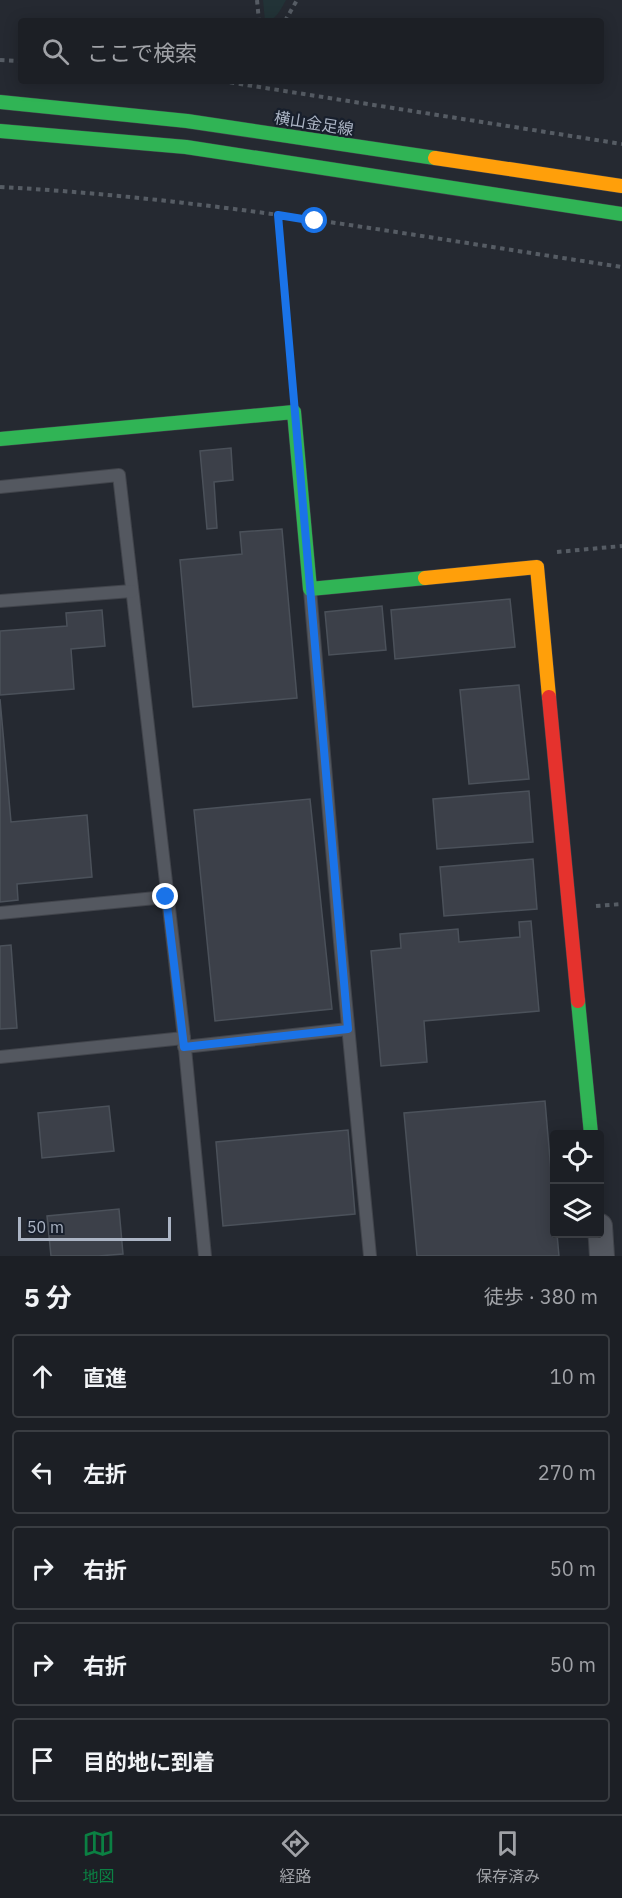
<!DOCTYPE html>
<html lang="ja">
<head>
<meta charset="utf-8">
<style>
	body { margin:0; font-family:"IBM Plex Sans","Noto Sans JP",sans-serif; background:#292c32; color:#f1f3f6 }
	.controls { position:absolute; right:18px; bottom:18px; display:grid; overflow:hidden; border-radius:6px; box-shadow:0 3px 15px #0003 }
	.controls button { width:54px; height:54px; display:grid; place-items:center; padding:0; border:0; border-bottom:2px solid #3a3d42; background:#1c1f25; color:#f1f3f6; font:30px sans-serif }
	.scale { position:absolute; left:18px; bottom:15px; width:153px; box-sizing:border-box; padding-left:6px; border:3px solid #acb5c5; border-top:0; font-size:16px; line-height:21px; white-space:nowrap; color:#acb5c5; -webkit-text-stroke:4px #181f2c; paint-order:stroke }
	.stop { position:absolute; width:18px; height:18px; margin:-14px; border:4px solid #1a73e8; border-radius:50%; background:#fff }
	.stop.end { background:#1a73e8; border-color:#fff; box-shadow:0 2px 6px #0008 }
	.list { margin:0; padding:0; list-style:none }
	h2 { display:flex; justify-content:space-between; align-items:center; height:78px; margin:0; padding:0 24px; font-size:26px }
	h2 small { font-size:20px; font-weight:400; color:#a0a2a7 }
	.list li { display:grid; grid-template-columns:39px 1fr auto; gap:18px; align-items:center; box-sizing:border-box; height:84px; margin:0 12px 12px; padding:0 12px; border:2px solid #3a3d42; border-radius:6px }
	.list b { display:block; font-size:22px; white-space:nowrap }
	.list em { font-size:20px; font-style:normal; color:#a0a2a7 }
	.icon { flex:none; width:33px; height:33px; fill:none; stroke:currentColor; stroke-width:2; stroke-linecap:round; stroke-linejoin:round }
	.map { position:relative; flex:none; width:622px; height:1256px; overflow:hidden }
	.search { position:absolute; background:#1c1f25; box-shadow:0 3px 15px #0003; left:18px; right:18px; top:18px; height:66px; display:flex; align-items:center; gap:15px; box-sizing:border-box; padding:0 21px; border-radius:6px; color:#a0a2a7; font-size:22px }
	.sheet { height:558px; background:#1c1f25 }
	nav { display:flex; justify-content:space-around; align-items:center; box-sizing:border-box; height:84px; border-top:2px solid #3a3d42; background:#1c1f25; font-size:16px; color:#a0a2a7 }
	nav a { display:grid; justify-items:center; gap:3px }
	nav .on { color:#0b8043 }
	.map>svg:first-child { display:block }
</style>
</head>
<body>
<div class="map">
<svg width="622" height="1256" viewBox="0 0 622 1256">
	<rect width="100%" height="100%" fill="#252931"/>
	<path fill="#223337" d="M263,0H286C281,9 276,21 265,21Z"/>
	<g fill="#3c4049" stroke="#4b515a" stroke-width="1.5">
		<path d="M231,448L233,480L214,482L217,528L207,529L200,451Z"/>
		<path d="M282,529L297,698L193,707L180,560L242,554L240,532Z"/>
		<path d="M510,599L515,647L395,659L391,610Z"/>
		<path d="M382,606L386,650L329,655L325,612Z"/>
		<path d="M102,610L105,646L71,649L74,689L0,695V631L67,626L66,613Z"/>
		<path d="M519,685L529,779L469,784L460,690Z"/>
		<path d="M0,699L11,822L87,815L92,877L17,884L18,900L0,902Z"/>
		<path d="M529,791L533,842L437,849L433,799Z"/>
		<path d="M310,799L332,1009L215,1021L194,810Z"/>
		<path d="M533,859L537,909L444,916L440,867Z"/>
		<path d="M531,921L539,1011L424,1021L427,1062L381,1066L371,951L401,948L400,934L458,929L459,942L520,937L519,922Z"/>
		<path d="M11,945L17,1028L0,1029V946Z"/>
		<path d="M545,1101L554,1206V1234H557L559,1256H417L404,1113Z"/>
		<path d="M109,1106L114,1151L42,1158L38,1113Z"/>
		<path d="M348,1130L355,1214L223,1226L216,1142Z"/>
		<path d="M119,1209L123,1254L98,1256H51L47,1216Z"/>
	</g>
	<g fill="none" stroke-linecap="round" stroke-linejoin="round">
		<g stroke="#41444b" stroke-width="14">
			<g id="lane">
				<path d="M0,487L119,475L184,1038L205,1256"/>
				<path d="M310,590L340,942L370,1256"/>
				<path d="M0,601L132,591"/>
				<path d="M0,913L166,897"/>
				<path d="M184,1047L348,1029"/>
				<path d="M0,1057L184,1038"/>
			</g>
		</g>
		<g stroke="#41444b" stroke-width="26">
			<path id="street" d="M600,1226L602,1256"/>
		</g>
		<g stroke="#41444b" stroke-width="15">
			<g id="fast">
				<path d="M0,102L187,121L435,158"/>
				<path d="M0,131L186,147L622,214"/>
				<path d="M0,439L294,412L310,589L425,578"/>
				<path d="M578,1001L591,1134"/>
			</g>
		</g>
		<g stroke="#41444b" stroke-width="15">
			<g id="slow">
				<path d="M435,158L622,186"/>
				<path d="M425,578L537,567L549,697"/>
			</g>
		</g>
		<g stroke="#41444b" stroke-width="15">
			<path id="jam" d="M549,697L578,1001"/>
		</g>
		<g stroke="#565c64" stroke-width="4" stroke-dasharray="4.5 4.5" stroke-linecap="butt">
			<path d="M257,0L259,21"/>
			<path d="M285,21L297,0"/>
			<path d="M0,60L21,61"/>
			<path d="M221,81L622,144"/>
			<path d="M0,187C209,198 415,236 622,267"/>
			<path d="M278,215L292,388"/>
			<path d="M557,552L622,546"/>
			<path d="M596,906L622,904"/>
		</g>
		<use href="#lane" stroke="#545860" stroke-width="12"/>
		<use href="#street" stroke="#545860" stroke-width="24"/>
		<use href="#fast" stroke="#30b455" stroke-width="14"/>
		<use href="#slow" stroke="#ff9f0a" stroke-width="14"/>
		<use href="#jam" stroke="#e5322d" stroke-width="14"/>
	</g>
	<g fill="none" stroke-linecap="round" stroke-linejoin="round">
		<path stroke="#1a73e8" stroke-width="8" d="M166,897L184,1047L348,1029L278,215L315,221"/>
	</g>
	<g text-anchor="middle" stroke-width="4.5" stroke-linejoin="round" paint-order="stroke">
		<g font-size="16" fill="#acb5c5" stroke="#181f2c">
			<text transform="translate(314 123) rotate(9)" y="6">横山金足線</text>
		</g>
	</g>
</svg>
<div class="controls">
<button><svg class="icon" aria-label="locate" viewBox="0 0 24 24"><circle cx="12" cy="12" r="6"/><path d="M12 2v4M12 18v4M2 12h4M18 12h4"/></svg></button>
<button><svg class="icon" aria-label="layers" viewBox="0 0 24 24"><path d="M12 4l9 5-9 5-9-5zM3 14l9 5 9-5"/></svg></button>
</div>
<div class="scale">50 m</div>
<div class="stop" style="left:315px;top:221px"></div>
<div class="stop end" style="left:166px;top:897px"></div>
<div class="search"><svg class="icon" aria-label="search" viewBox="0 0 24 24"><circle cx="10" cy="10" r="6"/><path d="M15 15l6 6"/></svg>ここで検索</div>
</div>
<section class="sheet">
<h2>5 分<small>徒歩 · 380 m</small></h2>
<ul class="list">
<li><svg class="icon" aria-label="ahead" viewBox="0 0 24 24"><path d="M12 20V5M6 11l6-6 6 6"/></svg><div><b>直進</b></div><em>10 m</em></li>
<li><svg class="icon" aria-label="left" viewBox="0 0 24 24"><path d="M17 20v-9H6M10 6l-5 5 5 5"/></svg><div><b>左折</b></div><em>270 m</em></li>
<li><svg class="icon" aria-label="right" viewBox="0 0 24 24"><path d="M7 20v-9h11M14 6l5 5-5 5"/></svg><div><b>右折</b></div><em>50 m</em></li>
<li><svg class="icon" aria-label="right" viewBox="0 0 24 24"><path d="M7 20v-9h11M14 6l5 5-5 5"/></svg><div><b>右折</b></div><em>50 m</em></li>
<li><svg class="icon" aria-label="arrive" viewBox="0 0 24 24"><path d="M6 21V4h12l-3 4 3 4H6"/></svg><div><b>目的地に到着</b></div></li>
</ul>
</section>
<nav>
<a class="on"><svg class="icon" aria-label="map" viewBox="0 0 24 24"><path d="M3 6l6-2 6 2 6-2v14l-6 2-6-2-6 2zM9 4v14M15 6v14"/></svg>地図</a>
<a><svg class="icon" aria-label="directions" viewBox="0 0 24 24"><path d="M12 3l9 9-9 9-9-9zM9 14v-3h6M13 9l2 2-2 2"/></svg>経路</a>
<a><svg class="icon" aria-label="saved" viewBox="0 0 24 24"><path d="M7 4h10v16l-5-4-5 4z"/></svg>保存済み</a>
</nav>
</body>
</html>
